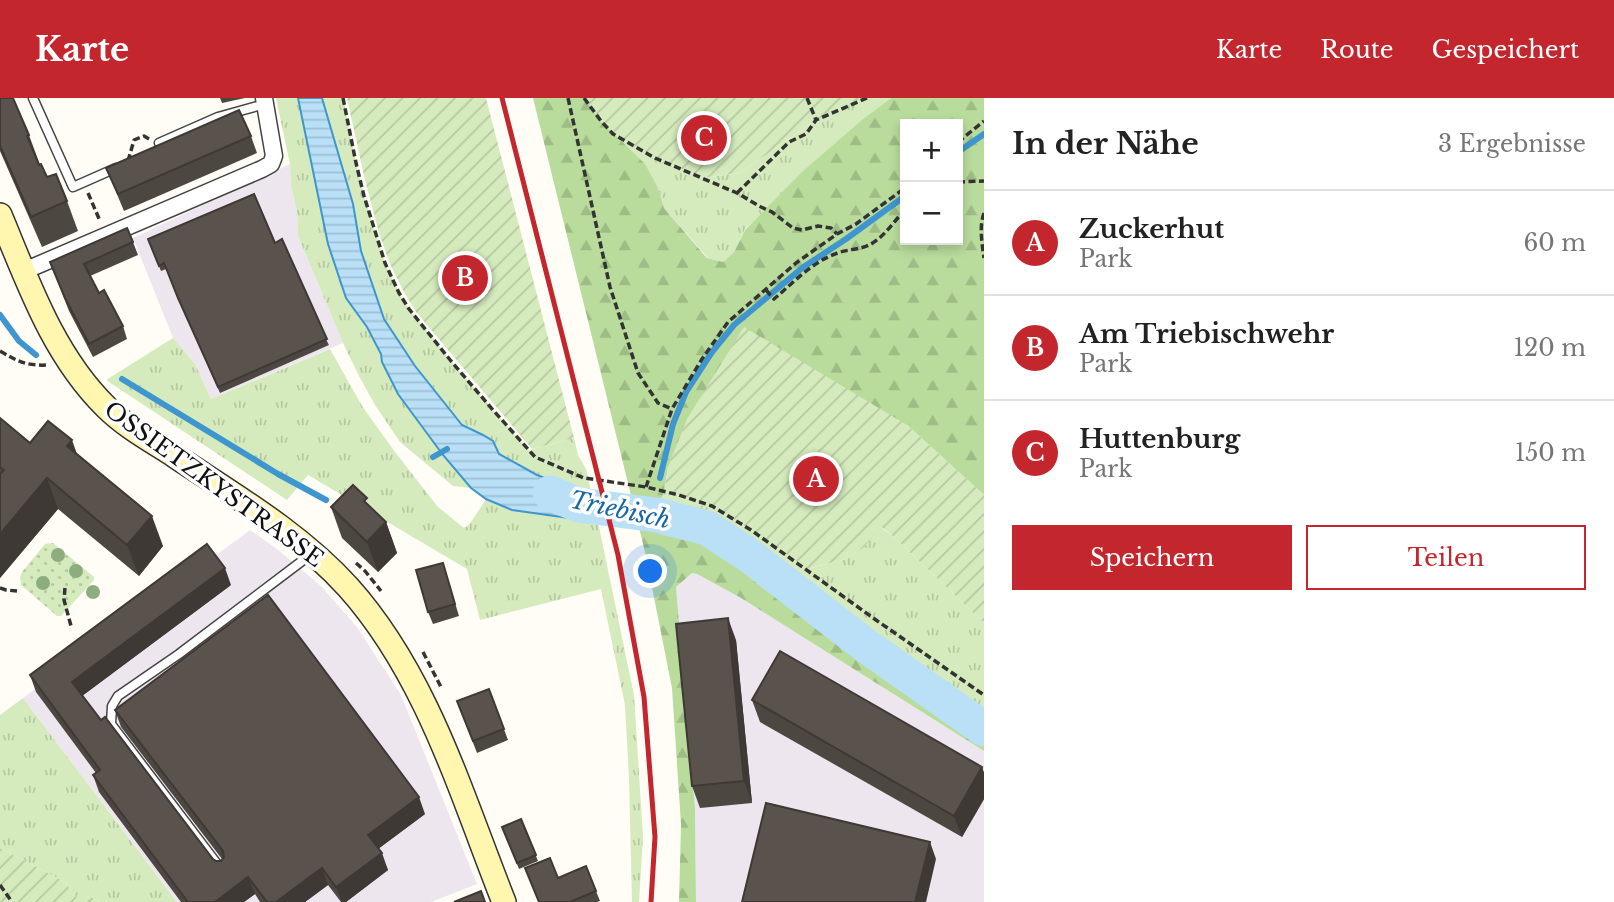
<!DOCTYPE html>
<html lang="de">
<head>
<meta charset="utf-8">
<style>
	body { margin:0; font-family:"Libre Baskerville",serif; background:#f6f6f6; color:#222 }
	.controls { position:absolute; right:21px; top:21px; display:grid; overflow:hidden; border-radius:0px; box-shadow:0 4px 10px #0003 }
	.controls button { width:63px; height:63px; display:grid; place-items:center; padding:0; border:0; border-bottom:2px solid #e0e0e0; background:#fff; color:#222; font:35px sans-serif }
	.you { position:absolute; left:651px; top:474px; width:24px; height:24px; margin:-18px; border:5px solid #fff; border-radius:50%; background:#1a73e8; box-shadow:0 0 0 10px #1a73e833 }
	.badge { display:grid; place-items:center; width:46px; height:46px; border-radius:50%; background:#c4262e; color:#fff; font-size:23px; font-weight:700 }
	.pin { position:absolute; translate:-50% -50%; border:4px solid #fff; box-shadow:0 2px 7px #0006 }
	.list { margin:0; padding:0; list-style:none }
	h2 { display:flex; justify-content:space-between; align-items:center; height:91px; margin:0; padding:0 28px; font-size:30px }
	h2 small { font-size:23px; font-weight:400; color:#767676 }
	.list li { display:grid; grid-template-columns:46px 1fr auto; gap:21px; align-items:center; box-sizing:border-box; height:105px; padding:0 28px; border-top:2px solid #e0e0e0 }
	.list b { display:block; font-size:26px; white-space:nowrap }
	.list p { margin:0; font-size:23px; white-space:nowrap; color:#767676 }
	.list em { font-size:23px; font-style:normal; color:#767676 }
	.actions { display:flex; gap:14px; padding:21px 28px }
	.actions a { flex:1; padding:16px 0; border:2px solid #c4262e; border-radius:0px; text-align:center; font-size:24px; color:#c4262e }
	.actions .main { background:#c4262e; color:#fff }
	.map { position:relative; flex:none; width:984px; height:804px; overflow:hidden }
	header { display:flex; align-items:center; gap:42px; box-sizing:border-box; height:98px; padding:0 35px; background:#c4262e; color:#fff }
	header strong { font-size:33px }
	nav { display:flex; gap:38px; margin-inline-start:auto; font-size:24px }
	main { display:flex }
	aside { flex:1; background:#fff }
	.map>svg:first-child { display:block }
</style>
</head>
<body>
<header>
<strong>Karte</strong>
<nav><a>Karte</a><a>Route</a><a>Gespeichert</a></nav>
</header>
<main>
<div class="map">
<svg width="984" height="804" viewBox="0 0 984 804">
	<defs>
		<pattern id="grass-tufts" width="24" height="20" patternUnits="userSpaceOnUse" patternTransform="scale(1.75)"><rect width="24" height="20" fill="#d5ebbd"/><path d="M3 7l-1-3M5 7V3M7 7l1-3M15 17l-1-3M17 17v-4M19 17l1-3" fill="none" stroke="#b6c8a1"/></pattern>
		<pattern id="forest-firs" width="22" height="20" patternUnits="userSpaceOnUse" patternTransform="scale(1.75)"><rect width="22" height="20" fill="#b9dc9c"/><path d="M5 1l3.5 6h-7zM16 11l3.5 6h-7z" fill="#9ebc85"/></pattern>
		<pattern id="park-dots" width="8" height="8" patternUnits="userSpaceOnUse" patternTransform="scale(1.75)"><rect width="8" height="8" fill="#d5ebbd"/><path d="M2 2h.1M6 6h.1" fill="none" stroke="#b6c8a1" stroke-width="1.8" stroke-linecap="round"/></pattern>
		<pattern id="garden-furrows" width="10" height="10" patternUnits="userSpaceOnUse" patternTransform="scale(1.75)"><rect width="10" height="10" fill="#d5ebbd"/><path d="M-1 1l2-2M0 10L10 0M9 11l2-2" fill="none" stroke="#b6c8a1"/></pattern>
		<pattern id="water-rules" width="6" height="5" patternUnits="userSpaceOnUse" patternTransform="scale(1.75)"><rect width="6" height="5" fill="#b9e0f7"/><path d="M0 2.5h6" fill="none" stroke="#9ebfd3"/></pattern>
	</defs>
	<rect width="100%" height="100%" fill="#fffdf5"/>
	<g fill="#eee6ef">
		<path d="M290,66L291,88L297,114L298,138L343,245L211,301L195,266L173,240L133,140Z"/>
		<path d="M250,432L277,451L321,488L357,529L401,597L477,786L431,804H177L23,600Z"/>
		<path d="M692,475L697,476L741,500L984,653V804H696L695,710L676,489Z"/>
	</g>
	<g fill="url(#grass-tufts)">
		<path d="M276,0H298L328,146L346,200L367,229L381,256L382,264L398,296L443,357L471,390L453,388L400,344L375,307L359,278L343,245L298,138L297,114L291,88L290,66Z"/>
		<path d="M322,0H343L356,65L364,98L385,165L399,195L409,211L451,263L493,312L533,357L532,351L574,340L578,357L586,371L592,398L537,377L499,356L493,343L483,337L462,327L415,268L384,221L361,153L353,106Z"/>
		<path d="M867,0H891L863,21L745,131L734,154L723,164L708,160L664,110L658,90L613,36L655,60L703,80L740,75L816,22Z"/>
		<path d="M173,240L195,266L211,301L330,251L362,308L395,354L438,409L464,430L469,427L486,401L512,412L598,424L634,597L643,739L639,804H632L629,680L625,607L601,491L480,522L467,471L308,377L287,402L106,282Z"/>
		<path d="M664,394C719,405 762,439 807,471L846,461L863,450L880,429L893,438L984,525V631L865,547L750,458L656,417Z"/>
		<path d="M23,600L177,804H100L93,800H77L65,784L0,750V617Z"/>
	</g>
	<path fill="url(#forest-firs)" fill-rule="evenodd" d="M533,0H584L601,23L645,66L658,90L664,110L707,160L723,164L734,154L745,132L802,74L863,21L891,0H984V397L907,327L668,369L664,394L656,417L707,430L750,458L865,547L984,631V653L741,500L697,476L692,475L676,489L695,710L696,804H679L681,726L672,590L645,454ZM905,26H958V142H905Z"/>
	<path fill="url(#park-dots)" d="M53,445L94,479V482L61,518H57L21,487L20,479L22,474L45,446Z"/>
	<g fill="url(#garden-furrows)">
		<path d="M347,0H486L574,340L532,351L416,214L404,194L390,166L379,135L364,78Z"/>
		<path d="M584,0H867L816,22L740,75L703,80L655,60L613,36L601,23Z"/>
		<path d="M744,229L907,327L984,397V525L893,438L881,429L863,450L846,461L807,471C761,439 719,405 664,394L668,369L687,321Z"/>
		<path d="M0,750L65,784L77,800H93L100,804H0Z"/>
	</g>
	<path fill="url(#water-rules)" stroke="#3f96cf" stroke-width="2" d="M298,0H322L353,106L361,153L384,221L415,268L462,327L483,337L493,343L499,356L537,377L592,398L598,424L512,412L486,401L471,390L443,357L398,296L382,264L381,256L367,229L346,200L328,146Z"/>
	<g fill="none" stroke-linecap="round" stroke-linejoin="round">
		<g stroke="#3f96cf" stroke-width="6">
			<path d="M958,54L984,36"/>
			<path d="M0,217L19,243L36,257"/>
			<path d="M122,281L278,376L326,402"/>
			<path d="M433,359L447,351"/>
			<path d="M660,380L673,326L686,294L712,254L734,227L802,170L846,141L905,98"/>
		</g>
		<path stroke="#b9e0f7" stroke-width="35" d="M550,395L579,407L656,417L707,430L750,458L865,547L984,631"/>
		<g stroke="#444" stroke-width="11">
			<g id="lane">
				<path d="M33,0L73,89L116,70"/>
				<path d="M159,45L218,19L265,6"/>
				<path d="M221,771L111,626L112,608L118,598L179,556L310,457"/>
			</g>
		</g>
		<g stroke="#444" stroke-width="19">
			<path id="street" d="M24,173L262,71L271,66L274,58L264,0"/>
		</g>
		<g stroke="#333" stroke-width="26">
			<path id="secondary" d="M0,117C28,184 53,257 106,309C126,329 152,343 175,358C235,398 299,435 348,489C427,577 461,696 504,804"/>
		</g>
		<g stroke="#333" stroke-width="3.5" stroke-dasharray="7 3.5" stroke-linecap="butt">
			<path d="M343,0L356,65L364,98L385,165L399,195L409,211L451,263L493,312L535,359L584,380L646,389L679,397L712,408L751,432L876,522L984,597"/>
			<path d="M568,0L610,189L638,275L658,305L672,311"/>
			<path d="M584,0L601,23L613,36L655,60L737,95L761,109L772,114L793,130L802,132L818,128L831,130L837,136"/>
			<path d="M807,0L816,22"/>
			<path d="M958,44L984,23"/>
			<path d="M128,63L134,42L144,38L149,41"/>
			<path d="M958,84L984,83"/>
			<path d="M88,95L100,123"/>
			<path d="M737,95L789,44L806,36L816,22L867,0"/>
			<path d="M984,115C979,129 982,145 984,160"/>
			<path d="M766,192L774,201C793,185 811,165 835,156C846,151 861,152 871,146C885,138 894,123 905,112"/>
			<path d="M0,253C17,263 26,268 47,267"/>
			<path d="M646,389L672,311L702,261L728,224L796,165L837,136L856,126L905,90"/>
			<path d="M356,465L365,473L381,493"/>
			<path d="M0,490L6,492L17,493"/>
			<path d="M65,490L64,502L71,528"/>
			<path d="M423,554L442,591"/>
			<path d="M0,787L12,804"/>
		</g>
		<use href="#lane" stroke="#fff" stroke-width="8"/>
		<use href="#street" stroke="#fff" stroke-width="16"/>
		<use href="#secondary" stroke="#fff6b0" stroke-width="23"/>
		<path stroke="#c4262e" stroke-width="5" d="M502,0L618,457L644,599L655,739L651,804"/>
	</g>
	<g fill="#8dad7f">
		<circle cx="58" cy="457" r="7"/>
		<circle cx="76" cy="473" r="7"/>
		<circle cx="43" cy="485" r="7"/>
		<circle cx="93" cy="494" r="7"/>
	</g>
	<g fill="#4d4742">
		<path d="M0,0L29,37L40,67L47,79L67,103L78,133L42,149L0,53Z"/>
		<path d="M220,0H245L222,5Z"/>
		<path d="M251,38L257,55L124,113L106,70Z"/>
		<path d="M148,141L275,145L329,247L220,295L180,205L166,171L161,173Z"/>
		<path d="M133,144L138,157L90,178L99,195L123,228L127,241L93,259L69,213L50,164Z"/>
		<path d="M0,320L30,345L76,355L163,448L139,478L58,411L0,480Z"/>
		<path d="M369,408L386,424L397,455L378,474L342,440L331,409Z"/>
		<path d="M443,465L459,518L433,526L428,514Z"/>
		<path d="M231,487L82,598L101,622L213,761L216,763H221L222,761L121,629L115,612L425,716L378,751L388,772L346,804H341L328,787L305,804H260L255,796L244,804H181L99,694L93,677L96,675L36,594L30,577Z"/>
		<path d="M736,542L752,705L700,710L692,688Z"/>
		<path d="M489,591L508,642L477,655L457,603Z"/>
		<path d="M752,602L982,669L984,675V701L962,739L760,624Z"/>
		<path d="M521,721L538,763L519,771L502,729Z"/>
		<path d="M558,780L596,793L600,803L597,804H539Z"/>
	</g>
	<g fill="#3f3936">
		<path d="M72,342L83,373L67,348Z"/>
		<path d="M47,380L58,411L0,480V436Z"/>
		<path d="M152,418L163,448L139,478L127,447Z"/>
		<path d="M386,424L397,455L378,474L367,444Z"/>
		<path d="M225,470L231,487L78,601L72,584Z"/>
		<path d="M728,520L736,542L752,705L744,683Z"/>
		<path d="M982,669L984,675V701L962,739L954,718Z"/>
		<path d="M419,699L425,716L374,754L368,737Z"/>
		<path d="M930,744L936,761L926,804H915Z"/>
		<path d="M382,755L388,772L346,804H342L336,789Z"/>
		<path d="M322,770L328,787L305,804H276Z"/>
		<path d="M248,779L255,796L244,804H215Z"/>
	</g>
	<g fill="#5a524d" stroke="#3f3936" stroke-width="2">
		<path d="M0,0H13L29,37L27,38L39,67L41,66L47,79L56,76L67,103L31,119L0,48Z"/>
		<path d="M239,12L251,38L118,96L106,70Z"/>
		<path d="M254,96L275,145L282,141L327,241L218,289L178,200L164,165L159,168L148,141Z"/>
		<path d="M127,130L133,144L84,166L99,195L104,192L123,228L89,246L65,200L50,164Z"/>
		<path d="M0,320L30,345L48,323L72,342L67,348L152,418L127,447L47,380L0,436V376L4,372L0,369Z"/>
		<path d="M353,387L367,400L364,403L386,424L367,444L331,409Z"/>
		<path d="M207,446L225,470L72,584L101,622L105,619L213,761L216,763H221L224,759L223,753L115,612L268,497L419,699L368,737L382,755L336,789L322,770L276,804H267L248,779L215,804H188L93,677L100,672L30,577Z"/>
		<path d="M443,465L455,506L428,514L416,472Z"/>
		<path d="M728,520L744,683L692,688L676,526Z"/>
		<path d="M780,553L982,669L954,718L752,602Z"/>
		<path d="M489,591L504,631L473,643L457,603Z"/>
		<path d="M766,705L930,744L915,804H742Z"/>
		<path d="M521,721L536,757L517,765L502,729Z"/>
		<path d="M550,760L558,780L586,768L596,793L570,804H539L525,770Z"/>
		<path d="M481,793L485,804H454Z"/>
	</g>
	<g text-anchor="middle" stroke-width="7" stroke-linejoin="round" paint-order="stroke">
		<g font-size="23" fill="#111" stroke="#fff">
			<text transform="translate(214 386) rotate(36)" y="8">OSSIETZKYSTRASSE</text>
		</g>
		<g font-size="24" font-style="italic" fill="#1768a6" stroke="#fff">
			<text transform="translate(620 412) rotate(12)" y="8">Triebisch</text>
		</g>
	</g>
</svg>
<div class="controls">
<button>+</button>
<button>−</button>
</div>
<div class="you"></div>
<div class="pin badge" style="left:816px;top:381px">A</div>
<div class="pin badge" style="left:465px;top:180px">B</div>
<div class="pin badge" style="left:704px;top:40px">C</div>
</div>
<aside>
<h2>In der Nähe<small>3 Ergebnisse</small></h2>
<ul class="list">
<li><span class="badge">A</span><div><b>Zuckerhut</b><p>Park</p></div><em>60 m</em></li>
<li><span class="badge">B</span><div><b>Am Triebischwehr</b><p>Park</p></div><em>120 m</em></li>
<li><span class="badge">C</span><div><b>Huttenburg</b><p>Park</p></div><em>150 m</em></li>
</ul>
<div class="actions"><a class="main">Speichern</a><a>Teilen</a></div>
</aside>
</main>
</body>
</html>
